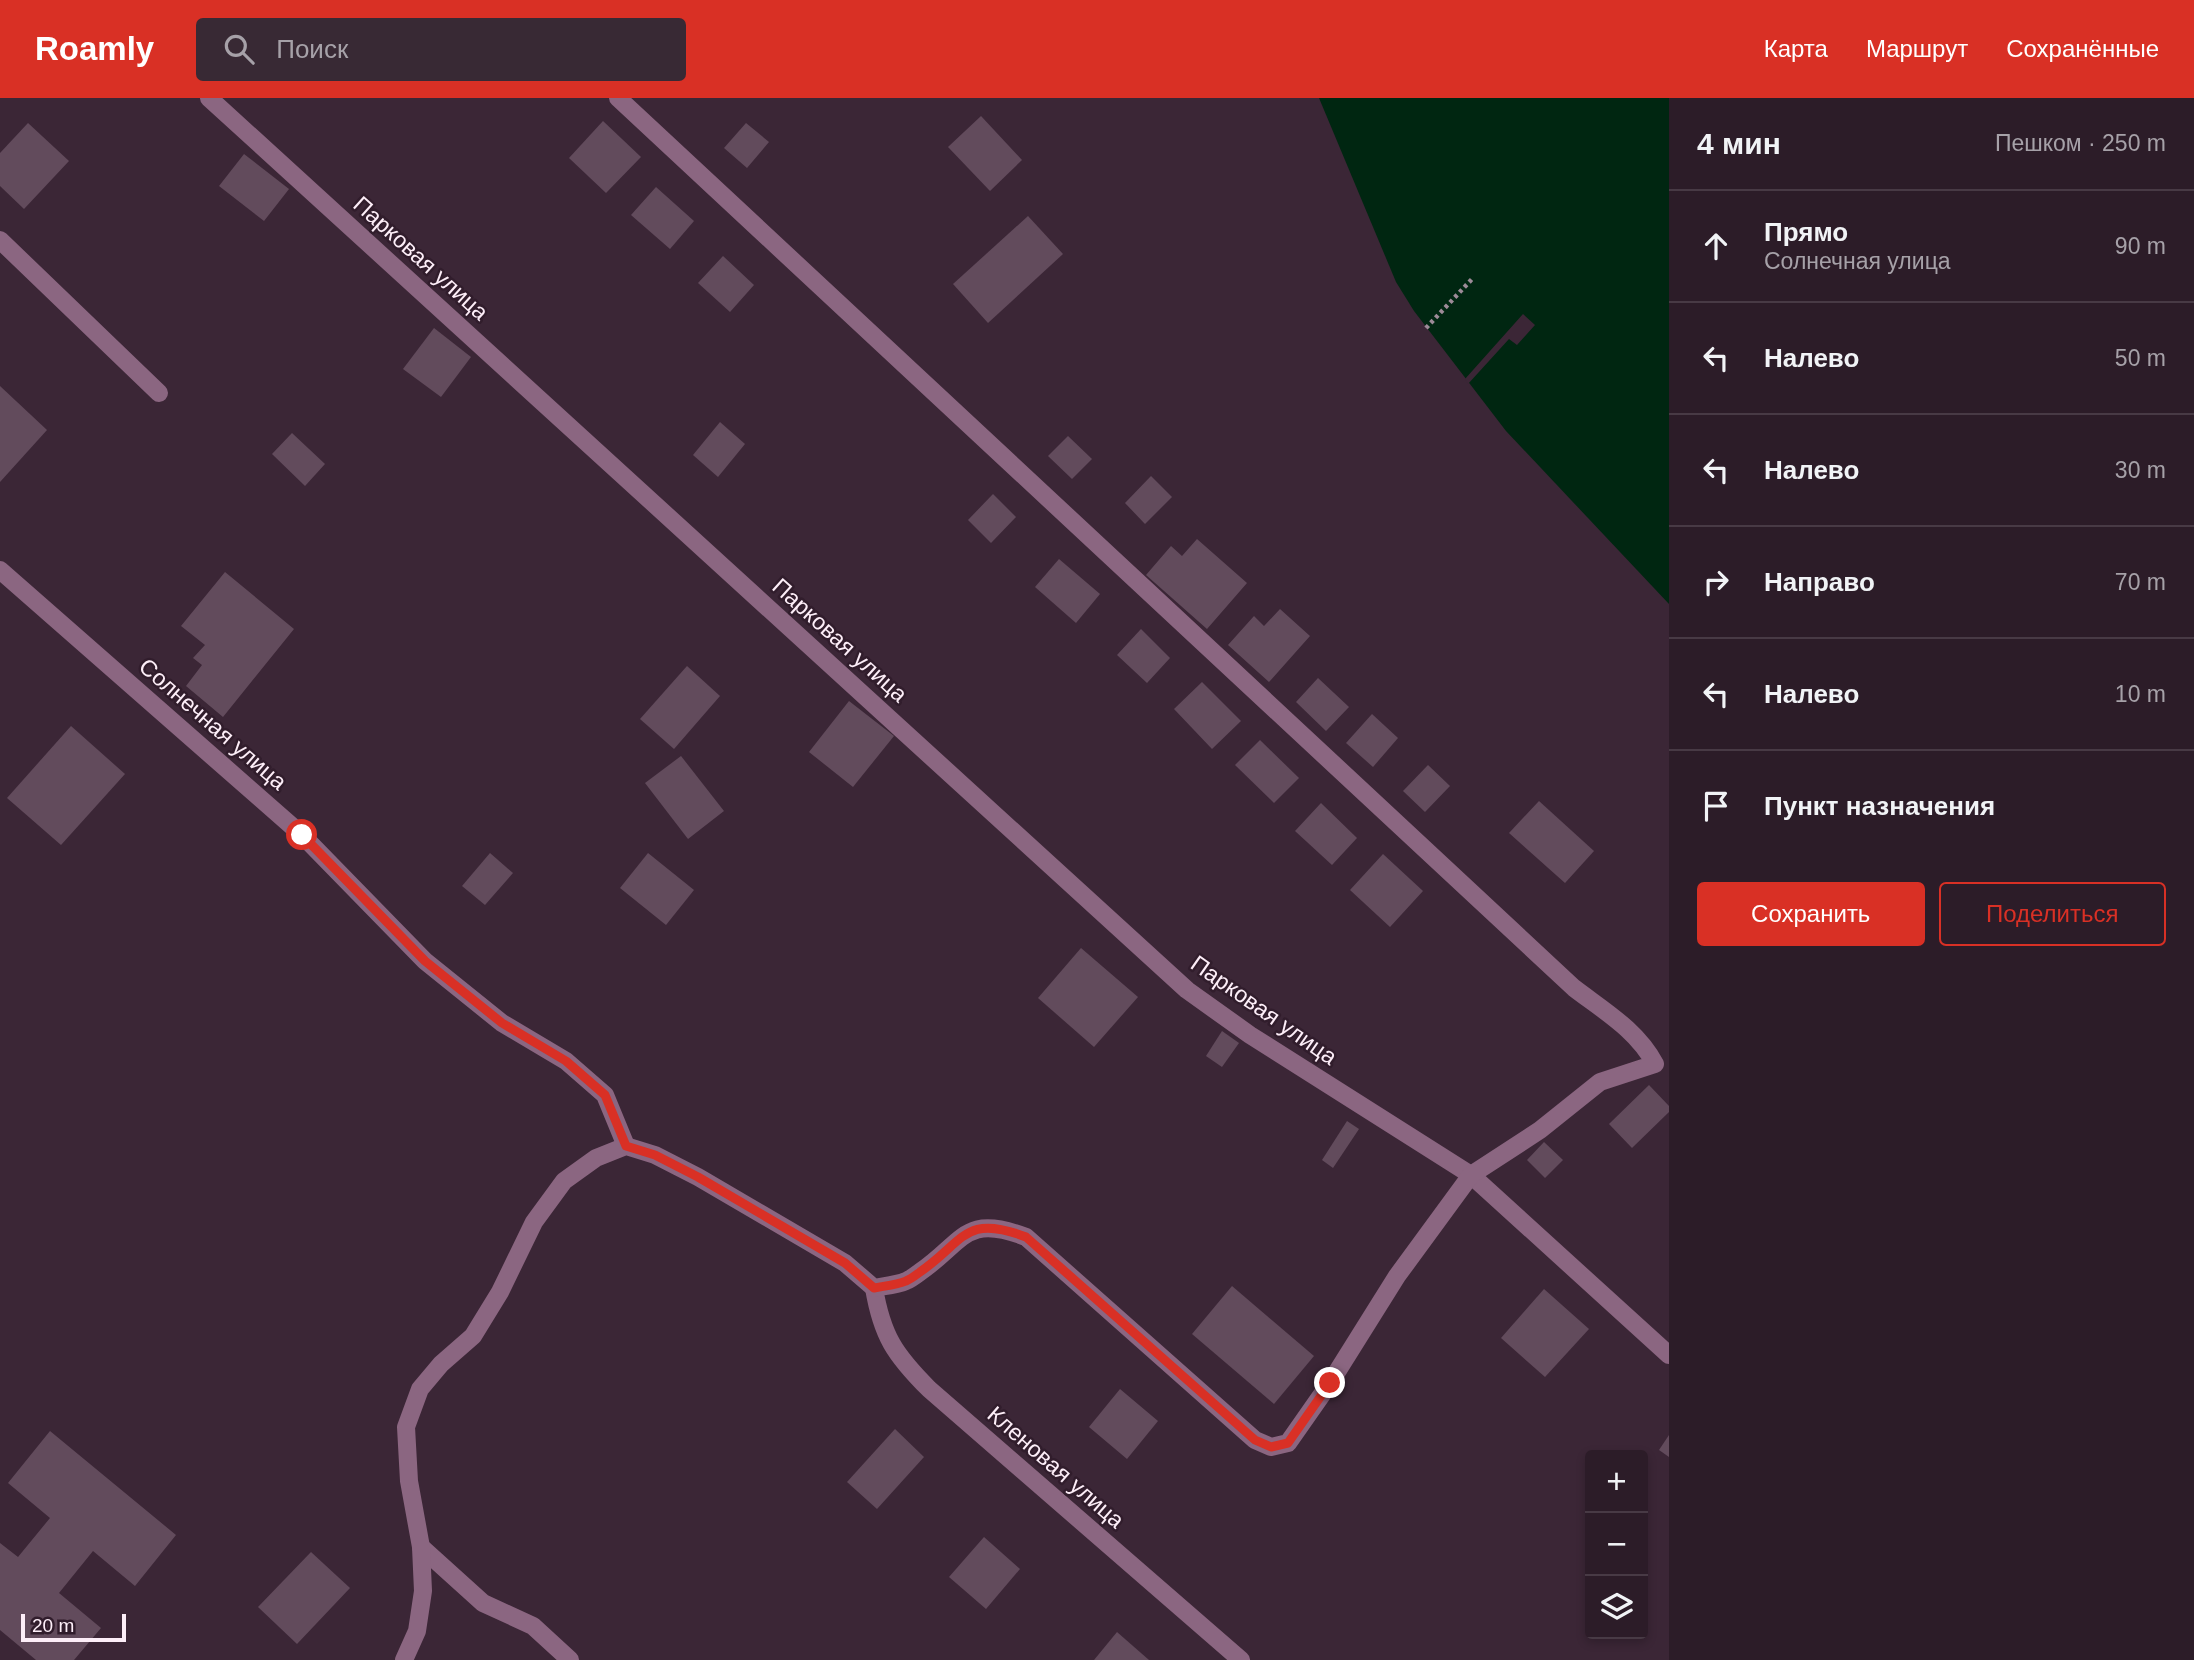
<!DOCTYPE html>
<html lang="ru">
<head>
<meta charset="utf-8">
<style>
	body { margin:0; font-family:Helvetica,sans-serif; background:#382934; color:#f1f3f6 }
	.controls { position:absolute; right:21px; bottom:21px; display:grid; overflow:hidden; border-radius:7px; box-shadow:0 4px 10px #0003 }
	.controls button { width:63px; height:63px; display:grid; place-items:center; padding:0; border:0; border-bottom:2px solid #483a45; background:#2c1c28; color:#f1f3f6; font:35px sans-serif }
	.scale { position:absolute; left:21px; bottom:18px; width:105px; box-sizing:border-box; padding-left:7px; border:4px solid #fdeef8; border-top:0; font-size:19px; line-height:24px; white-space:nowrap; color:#fdeef8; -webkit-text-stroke:5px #311d2c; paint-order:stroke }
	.stop { position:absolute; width:21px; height:21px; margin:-16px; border:5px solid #d93025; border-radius:50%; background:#fff }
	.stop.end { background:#d93025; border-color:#fff; box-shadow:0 2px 7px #0008 }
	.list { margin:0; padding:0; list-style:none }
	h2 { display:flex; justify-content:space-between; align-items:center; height:91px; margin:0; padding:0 28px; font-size:30px }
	h2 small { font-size:23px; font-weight:400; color:#a6a1a8 }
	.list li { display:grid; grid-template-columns:46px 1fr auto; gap:21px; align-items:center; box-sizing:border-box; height:112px; padding:0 28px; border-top:2px solid #483a45 }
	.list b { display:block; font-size:26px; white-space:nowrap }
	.list p { margin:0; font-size:23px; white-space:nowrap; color:#a6a1a8 }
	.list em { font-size:23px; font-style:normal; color:#a6a1a8 }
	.actions { display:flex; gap:14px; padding:21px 28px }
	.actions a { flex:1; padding:16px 0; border:2px solid #d93025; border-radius:7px; text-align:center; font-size:24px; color:#d93025 }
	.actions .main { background:#d93025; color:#fff }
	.icon { flex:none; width:38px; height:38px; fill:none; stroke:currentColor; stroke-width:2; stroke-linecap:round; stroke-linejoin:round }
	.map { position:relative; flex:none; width:1669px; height:1562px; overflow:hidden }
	header { display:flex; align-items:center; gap:42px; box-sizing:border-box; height:98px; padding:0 35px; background:#d93025; color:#fff }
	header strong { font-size:33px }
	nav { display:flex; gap:38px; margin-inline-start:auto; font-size:24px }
	.search { width:490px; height:63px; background:#382934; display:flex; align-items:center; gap:18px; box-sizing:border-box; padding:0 24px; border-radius:7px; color:#a6a1a8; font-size:26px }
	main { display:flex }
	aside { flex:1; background:#2c1c28 }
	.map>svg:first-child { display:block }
</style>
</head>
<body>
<header>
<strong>Roamly</strong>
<div class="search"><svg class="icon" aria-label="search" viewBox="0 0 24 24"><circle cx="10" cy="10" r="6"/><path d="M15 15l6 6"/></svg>Поиск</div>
<nav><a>Карта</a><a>Маршрут</a><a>Сохранённые</a></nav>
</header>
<main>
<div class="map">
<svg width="1669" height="1562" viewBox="0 0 1669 1562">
	<rect width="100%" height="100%" fill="#3b2636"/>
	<path fill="#002611" d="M1319,0H1669V506L1506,333L1414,213L1396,184Z"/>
	<path fill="#3b2636" d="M1523,216L1535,227L1517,247L1509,241L1468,286L1465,281Z"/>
	<g fill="#624b5c">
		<path d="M981,18L1022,62L990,93L948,49Z"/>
		<path d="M603,23L641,59L606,95L569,60Z"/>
		<path d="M28,25L69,63L24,111L0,88V55Z"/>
		<path d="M746,25L769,44L747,70L724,50Z"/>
		<path d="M244,56L289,91L264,123L219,88Z"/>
		<path d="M656,89L694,123L670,151L631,117Z"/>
		<path d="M1028,118L1063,156L988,225L953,186Z"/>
		<path d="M723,158L754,187L730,214L698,185Z"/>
		<path d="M434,230L471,259L441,299L403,271Z"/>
		<path d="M0,288L47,332L0,384Z"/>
		<path d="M720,324L745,346L718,379L693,357Z"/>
		<path d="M292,335L325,366L305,388L272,356Z"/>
		<path d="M1068,338L1092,361L1072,381L1048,358Z"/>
		<path d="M1151,378L1172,399L1145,426L1125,405Z"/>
		<path d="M993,396L1016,419L991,445L968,422Z"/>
		<path d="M1197,441L1247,485L1207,531L1146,477L1171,448L1182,458Z"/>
		<path d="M1059,461L1100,496L1076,525L1035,489Z"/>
		<path d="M225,474L294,531L223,619L186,588L202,567L193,560L205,547L181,528Z"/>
		<path d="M1280,511L1310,538L1269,584L1228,547L1254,518L1264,528Z"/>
		<path d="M1141,531L1170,560L1147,585L1117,557Z"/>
		<path d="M687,568L720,598L674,651L640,621Z"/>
		<path d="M1318,580L1349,609L1326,633L1296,604Z"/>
		<path d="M1202,584L1241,623L1212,651L1174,611Z"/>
		<path d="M849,603L894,638L853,689L809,654Z"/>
		<path d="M1372,616L1398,640L1373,669L1346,645Z"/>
		<path d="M71,628L125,676L61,747L7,700Z"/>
		<path d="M1260,642L1299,680L1274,705L1235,667Z"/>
		<path d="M681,658L724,713L688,741L645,685Z"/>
		<path d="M1428,667L1450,688L1425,714L1403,693Z"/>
		<path d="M1539,703L1594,753L1565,785L1509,735Z"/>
		<path d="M1321,705L1357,740L1332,767L1295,733Z"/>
		<path d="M490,755L513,775L485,807L462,788Z"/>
		<path d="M648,755L694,792L666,827L620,790Z"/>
		<path d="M1383,756L1423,793L1390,829L1350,792Z"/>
		<path d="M1081,850L1138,899L1094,949L1038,900Z"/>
		<path d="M1222,933L1239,945L1222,969L1206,958Z"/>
		<path d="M1649,987L1669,1008V1014L1632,1050L1609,1026Z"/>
		<path d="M1347,1023L1359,1031L1333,1070L1322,1062Z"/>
		<path d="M1544,1044L1563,1062L1545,1080L1527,1062Z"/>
		<path d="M1232,1188L1314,1258L1274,1306L1192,1236Z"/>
		<path d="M1544,1191L1589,1231L1545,1279L1501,1240Z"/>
		<path d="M1120,1291L1158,1323L1127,1361L1089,1329Z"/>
		<path d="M895,1331L924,1359L877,1411L847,1384Z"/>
		<path d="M50,1333L176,1437L135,1488L93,1453L59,1495L101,1530L74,1562H36L0,1532V1445L18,1459L50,1420L8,1385Z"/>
		<path d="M1669,1337V1359L1659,1352Z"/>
		<path d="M984,1439L1020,1471L986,1511L949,1479Z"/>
		<path d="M311,1454L350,1490L297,1546L258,1509Z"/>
		<path d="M1117,1534L1149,1562H1094Z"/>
	</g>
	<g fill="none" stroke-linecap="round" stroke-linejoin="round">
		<path stroke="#9d8b98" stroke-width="4.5" stroke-dasharray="3.5 3.5" stroke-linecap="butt" d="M1426,230L1473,180"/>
		<g stroke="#8b6681" stroke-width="18">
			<path d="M209,0L1187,892L1250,937L1471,1077L1669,1257"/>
			<path d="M0,142L159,295"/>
			<path d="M0,472L302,737L425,863L502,925L566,963L605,997L626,1048"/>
			<path d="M874,1190C882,1238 895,1257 929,1291L1241,1562"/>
			<path d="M421,1449L483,1505L533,1528L570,1562"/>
			<path d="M404,1562L417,1533L423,1493L421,1449L409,1383L406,1329L420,1291L441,1266L473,1238L500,1194L534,1124L564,1083L596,1060L626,1048L655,1057L698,1079L845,1165L874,1190C884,1188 897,1187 906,1183C911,1181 916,1177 920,1174C964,1144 964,1115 1026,1139L1255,1342L1271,1349L1288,1345L1330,1285L1397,1178L1471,1077L1540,1032L1600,984L1655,966C1637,932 1604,913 1574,890L618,0"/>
		</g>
	</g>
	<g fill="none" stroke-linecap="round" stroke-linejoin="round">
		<path stroke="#d93025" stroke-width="9" d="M302,737L425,863L502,925L566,963L605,997L626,1048L655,1057L698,1079L845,1165L874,1190C884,1188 897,1187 906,1183C911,1181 916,1177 920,1174C964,1144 964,1115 1026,1139L1255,1342L1271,1349L1288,1345L1330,1285"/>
	</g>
	<g text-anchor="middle" stroke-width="5" stroke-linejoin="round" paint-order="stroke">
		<g font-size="23" fill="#fdeef8" stroke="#311d2c">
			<text transform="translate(421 160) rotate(42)" y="8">Парковая улица</text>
			<text transform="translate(840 542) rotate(42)" y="8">Парковая улица</text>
			<text transform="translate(213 626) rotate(41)" y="8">Солнечная улица</text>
			<text transform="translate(1264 912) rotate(35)" y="8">Парковая улица</text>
			<text transform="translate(1056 1369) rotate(41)" y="8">Кленовая улица</text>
		</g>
	</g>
</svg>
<div class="controls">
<button>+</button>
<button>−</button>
<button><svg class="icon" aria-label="layers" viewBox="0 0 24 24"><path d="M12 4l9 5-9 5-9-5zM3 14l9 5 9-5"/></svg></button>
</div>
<div class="scale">20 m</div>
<div class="stop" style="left:302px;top:737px"></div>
<div class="stop end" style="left:1330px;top:1285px"></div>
</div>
<aside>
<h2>4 мин<small>Пешком · 250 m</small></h2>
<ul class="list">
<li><svg class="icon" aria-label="ahead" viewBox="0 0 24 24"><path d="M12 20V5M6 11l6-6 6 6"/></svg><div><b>Прямо</b><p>Солнечная улица</p></div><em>90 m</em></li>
<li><svg class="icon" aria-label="left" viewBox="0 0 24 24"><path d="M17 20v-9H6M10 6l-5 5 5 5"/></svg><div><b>Налево</b></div><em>50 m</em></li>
<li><svg class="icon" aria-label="left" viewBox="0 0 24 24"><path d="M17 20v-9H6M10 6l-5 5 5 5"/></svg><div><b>Налево</b></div><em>30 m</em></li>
<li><svg class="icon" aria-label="right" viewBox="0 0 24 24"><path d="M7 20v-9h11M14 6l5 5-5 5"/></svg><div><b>Направо</b></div><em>70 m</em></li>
<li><svg class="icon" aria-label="left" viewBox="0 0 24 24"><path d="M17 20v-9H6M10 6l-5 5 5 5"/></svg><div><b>Налево</b></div><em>10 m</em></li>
<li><svg class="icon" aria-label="arrive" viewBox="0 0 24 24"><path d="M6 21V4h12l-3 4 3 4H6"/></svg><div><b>Пункт назначения</b></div></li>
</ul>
<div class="actions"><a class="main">Сохранить</a><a>Поделиться</a></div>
</aside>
</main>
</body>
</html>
